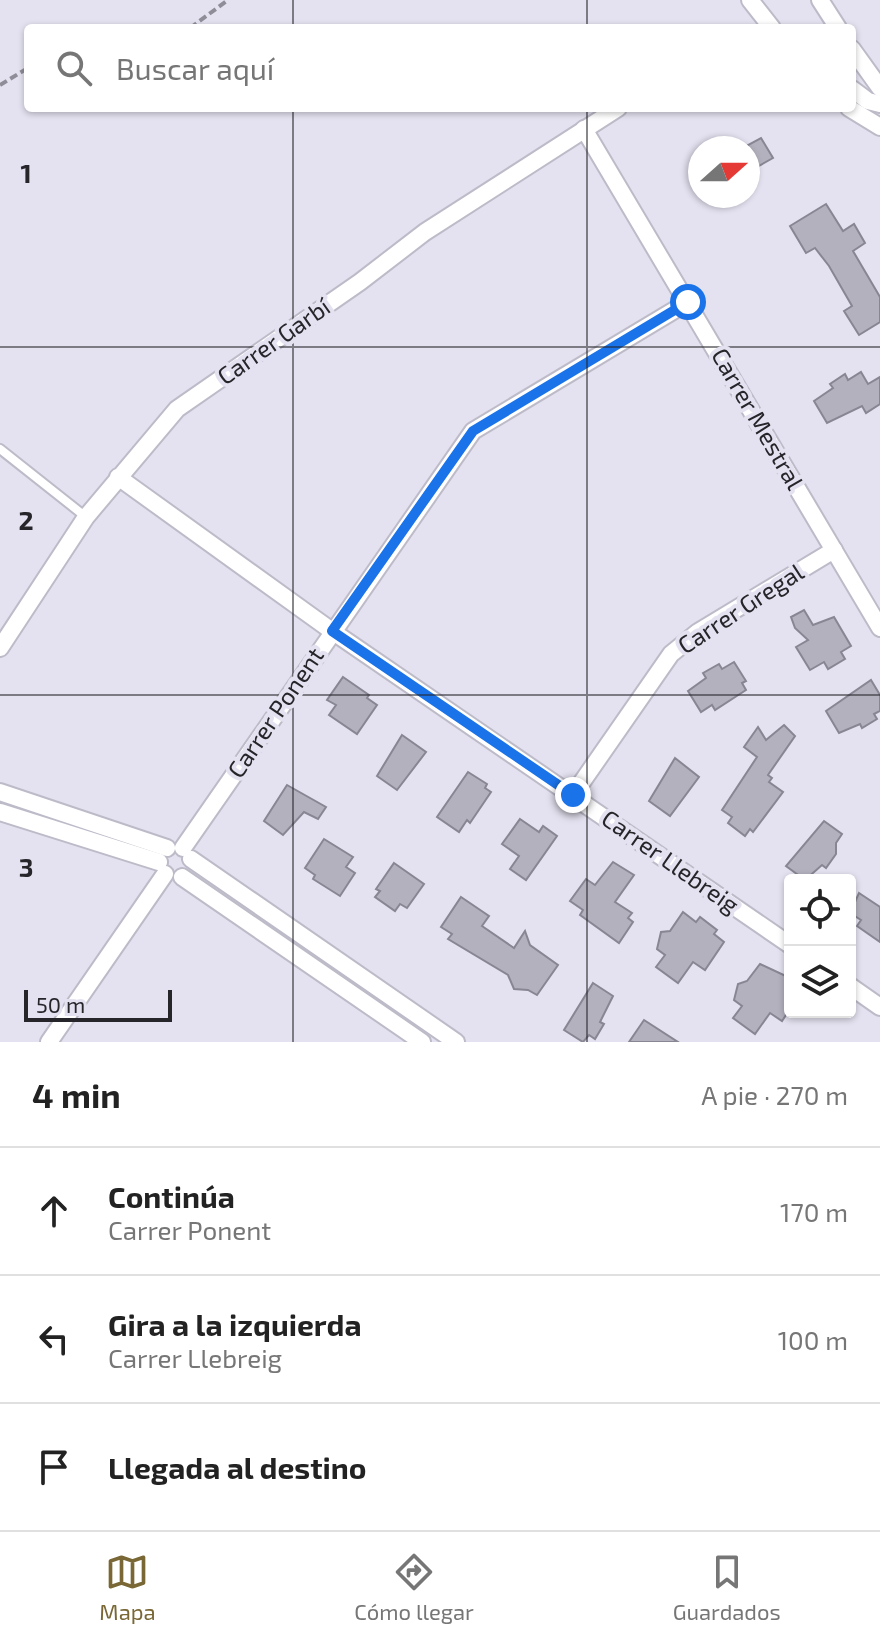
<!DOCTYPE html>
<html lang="es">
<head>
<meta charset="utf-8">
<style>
	body { margin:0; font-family:"Exo 2",sans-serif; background:#f6f6f6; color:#222 }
	.controls { position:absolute; right:24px; bottom:24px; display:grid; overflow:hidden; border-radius:8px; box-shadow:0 2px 6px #0004 }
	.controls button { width:72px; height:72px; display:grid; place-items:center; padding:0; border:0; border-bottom:2px solid #e0e0e0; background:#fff; color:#222; font:40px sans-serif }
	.compass { position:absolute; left:688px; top:136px; width:72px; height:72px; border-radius:50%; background:#fff; box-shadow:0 2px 6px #0004; rotate:69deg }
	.scale { position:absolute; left:24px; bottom:20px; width:148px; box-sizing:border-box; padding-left:8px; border:4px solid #26252a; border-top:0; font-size:22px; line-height:28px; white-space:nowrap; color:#26252a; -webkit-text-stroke:6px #e4e2f0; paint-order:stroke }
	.stop { position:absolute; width:24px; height:24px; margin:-18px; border:6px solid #1a73e8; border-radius:50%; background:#fff }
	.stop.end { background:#1a73e8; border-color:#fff; box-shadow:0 2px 8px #0008 }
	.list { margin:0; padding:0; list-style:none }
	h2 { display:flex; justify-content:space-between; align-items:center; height:104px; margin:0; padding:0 32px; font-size:34px }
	h2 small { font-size:26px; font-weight:400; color:#767676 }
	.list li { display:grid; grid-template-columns:52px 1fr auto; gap:24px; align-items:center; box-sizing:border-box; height:128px; padding:0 32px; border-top:2px solid #e0e0e0 }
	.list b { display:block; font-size:30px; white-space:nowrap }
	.list p { margin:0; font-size:26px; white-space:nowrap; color:#767676 }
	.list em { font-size:26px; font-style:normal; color:#767676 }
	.icon { flex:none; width:44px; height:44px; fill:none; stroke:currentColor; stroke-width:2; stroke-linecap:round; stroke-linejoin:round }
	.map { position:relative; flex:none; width:880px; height:1042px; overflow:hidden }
	.search { position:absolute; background:#fff; box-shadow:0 2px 6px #0004; left:24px; right:24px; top:24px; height:88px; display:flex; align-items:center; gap:20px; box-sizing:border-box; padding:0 28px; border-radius:8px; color:#767676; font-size:30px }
	.sheet { height:488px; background:#fff }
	nav { display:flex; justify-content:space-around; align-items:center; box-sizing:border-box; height:112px; border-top:2px solid #e0e0e0; background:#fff; font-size:22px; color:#767676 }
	nav a { display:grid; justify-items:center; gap:4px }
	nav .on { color:#796836 }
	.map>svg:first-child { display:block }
</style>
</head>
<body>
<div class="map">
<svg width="880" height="1042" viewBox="0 0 880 1042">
	<rect width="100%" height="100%" fill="#e4e2f0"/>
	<g fill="#b3b1be" stroke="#888693" stroke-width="2">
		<path d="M761,138L773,158L748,172V145Z"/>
		<path d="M826,204L843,231L854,224L865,243L853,251L880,297V322L859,335L844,311L852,306L829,266L815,248L806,253L790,226Z"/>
		<path d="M861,372L868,384L880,377V404L866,413L862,406L827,423L814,401L833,388L830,384L845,374L848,380Z"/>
		<path d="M804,610L813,625L834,617L851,646L841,652L845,659L828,669L824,662L810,670L796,647L808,640L795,628L791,617Z"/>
		<path d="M734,662L746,681L742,683L746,690L715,710L712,705L701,712L688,691L706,678L703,673L719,664L722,669Z"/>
		<path d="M343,677L369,695L367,698L377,705L357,734L329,715L336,705L327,700Z"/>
		<path d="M871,680L880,695V711L874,714L877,719L862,728L860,724L839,733L826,711Z"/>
		<path d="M784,725L795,736L768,775L772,778L769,782L783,792L753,832L750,829L745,836L728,823L732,817L722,810L757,757L744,747L758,727L766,740Z"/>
		<path d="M402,735L426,752L397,790L377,776Z"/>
		<path d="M675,758L699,777L670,816L649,801Z"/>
		<path d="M468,772L487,784L485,788L491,792L470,823L467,820L459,832L437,817Z"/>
		<path d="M287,785L326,807L318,819L304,812L283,835L264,821Z"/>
		<path d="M520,819L539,832L543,826L557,836L526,880L510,869L519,856L502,844Z"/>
		<path d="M824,821L842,834L836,843V854L826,868L822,865L805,880L786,866Z"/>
		<path d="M324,839L353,857L346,867L355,873L340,896L313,879L315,875L305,868Z"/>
		<path d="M613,862L634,875L615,902L632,913L628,918L633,922L619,943L580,915L583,910L570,901L586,879L595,885Z"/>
		<path d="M394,863L424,884L407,908L400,904L395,911L375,897L380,891L376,889Z"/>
		<path d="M859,893L880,907V942L857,926L861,920L850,913Z"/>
		<path d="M461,897L489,916L482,926L514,948L525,931L530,945L558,965L537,995L528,990L514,989L508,975L448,939L452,934L441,927Z"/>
		<path d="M683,912L696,922L700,917L717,930L714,934L724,942L705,970L693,962L678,983L656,967L665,955L657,949L661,932L670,931Z"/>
		<path d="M760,964L790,978V1009L782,1021L770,1013L755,1034L733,1018L742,1006L734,1000L738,984L747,981Z"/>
		<path d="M593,983L613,996L600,1022L604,1024L595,1039L589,1035L583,1042L564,1030Z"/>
		<path d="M644,1020L678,1042H629Z"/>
	</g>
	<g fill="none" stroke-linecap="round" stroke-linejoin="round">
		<g stroke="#bebbc9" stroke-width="12">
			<path id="service" d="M0,449L86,517"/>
		</g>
		<g stroke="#bebbc9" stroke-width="20">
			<g id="minor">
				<path d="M750,0L772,28"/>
				<path d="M820,0L838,28"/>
				<path d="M852,49L880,88"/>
				<path d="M852,89L868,101L880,104"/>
				<path d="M849,108L880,127"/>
				<path d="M584,129L880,628"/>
				<path d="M118,477L332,631L790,945"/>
				<path d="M0,648L86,517L177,409L360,282L425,232L618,108"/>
				<path d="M0,792L167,848"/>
				<path d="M573,795L671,654L698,632L834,550"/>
				<path d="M0,812L159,862"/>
				<path d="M183,848L473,431L688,302"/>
				<path d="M191,859L456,1042"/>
				<path d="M182,877L422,1042"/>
				<path d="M850,986L880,1007"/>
				<path d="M49,1042L165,874"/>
			</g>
		</g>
		<g stroke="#8f8d97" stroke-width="4" stroke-dasharray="8 4" stroke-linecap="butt">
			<path d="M190,28L228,0"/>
			<path d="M0,85L28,68"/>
		</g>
		<use href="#service" stroke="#fff" stroke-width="8"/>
		<use href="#minor" stroke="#fff" stroke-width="16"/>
	</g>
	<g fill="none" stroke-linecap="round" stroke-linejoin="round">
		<path stroke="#1a73e8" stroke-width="10" d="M573,795L332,631L473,431L688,302"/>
	</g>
	<path fill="none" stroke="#26252a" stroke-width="2" stroke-opacity="0.55" d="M293,0V28M587,0V28M293,108V1042M587,108V1042M0,347H880M0,695H880"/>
	<g text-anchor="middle" stroke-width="8" stroke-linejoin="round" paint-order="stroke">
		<g font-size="24" fill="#26252a" stroke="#e4e2f0">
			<text transform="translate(274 342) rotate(-35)" y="8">Carrer Garbí</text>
			<text transform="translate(757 419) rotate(60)" y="8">Carrer Mestral</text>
			<text transform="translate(741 609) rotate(-33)" y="8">Carrer Gregal</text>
			<text transform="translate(276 713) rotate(-56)" y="8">Carrer Ponent</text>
			<text transform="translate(670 862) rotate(35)" y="8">Carrer Llebreig</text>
		</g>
	</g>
	<g font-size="26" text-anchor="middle" font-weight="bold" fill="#26252a" stroke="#e4e2f0" stroke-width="8" stroke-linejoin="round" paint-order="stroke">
		<text x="26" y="183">1</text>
		<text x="26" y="530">2</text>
		<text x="26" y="877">3</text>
	</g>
</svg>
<div class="controls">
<button><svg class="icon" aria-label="locate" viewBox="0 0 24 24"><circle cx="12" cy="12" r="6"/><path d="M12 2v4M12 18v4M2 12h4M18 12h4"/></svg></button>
<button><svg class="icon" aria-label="layers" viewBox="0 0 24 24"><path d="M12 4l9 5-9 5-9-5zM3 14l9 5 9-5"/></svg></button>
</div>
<svg class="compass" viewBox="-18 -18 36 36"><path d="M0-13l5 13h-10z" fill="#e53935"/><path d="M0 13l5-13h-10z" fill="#767676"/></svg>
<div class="scale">50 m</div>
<div class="stop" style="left:688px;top:302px"></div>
<div class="stop end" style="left:573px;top:795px"></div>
<div class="search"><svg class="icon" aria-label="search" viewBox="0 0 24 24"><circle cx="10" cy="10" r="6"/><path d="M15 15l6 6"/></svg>Buscar aquí</div>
</div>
<section class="sheet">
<h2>4 min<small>A pie · 270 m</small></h2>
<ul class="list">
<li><svg class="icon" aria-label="ahead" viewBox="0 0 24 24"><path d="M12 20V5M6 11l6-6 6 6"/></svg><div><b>Continúa</b><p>Carrer Ponent</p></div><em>170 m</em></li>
<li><svg class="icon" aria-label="left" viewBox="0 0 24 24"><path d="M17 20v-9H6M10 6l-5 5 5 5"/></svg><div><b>Gira a la izquierda</b><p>Carrer Llebreig</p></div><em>100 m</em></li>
<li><svg class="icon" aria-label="arrive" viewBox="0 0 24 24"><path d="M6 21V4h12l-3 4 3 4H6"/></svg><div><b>Llegada al destino</b></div></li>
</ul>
</section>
<nav>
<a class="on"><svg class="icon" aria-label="map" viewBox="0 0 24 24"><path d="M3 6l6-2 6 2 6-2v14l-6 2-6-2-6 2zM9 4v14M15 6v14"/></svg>Mapa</a>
<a><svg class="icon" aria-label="directions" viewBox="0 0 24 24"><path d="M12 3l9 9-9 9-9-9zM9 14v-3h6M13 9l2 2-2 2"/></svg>Cómo llegar</a>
<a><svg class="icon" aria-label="saved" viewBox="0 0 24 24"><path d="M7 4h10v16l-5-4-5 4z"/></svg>Guardados</a>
</nav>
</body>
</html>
